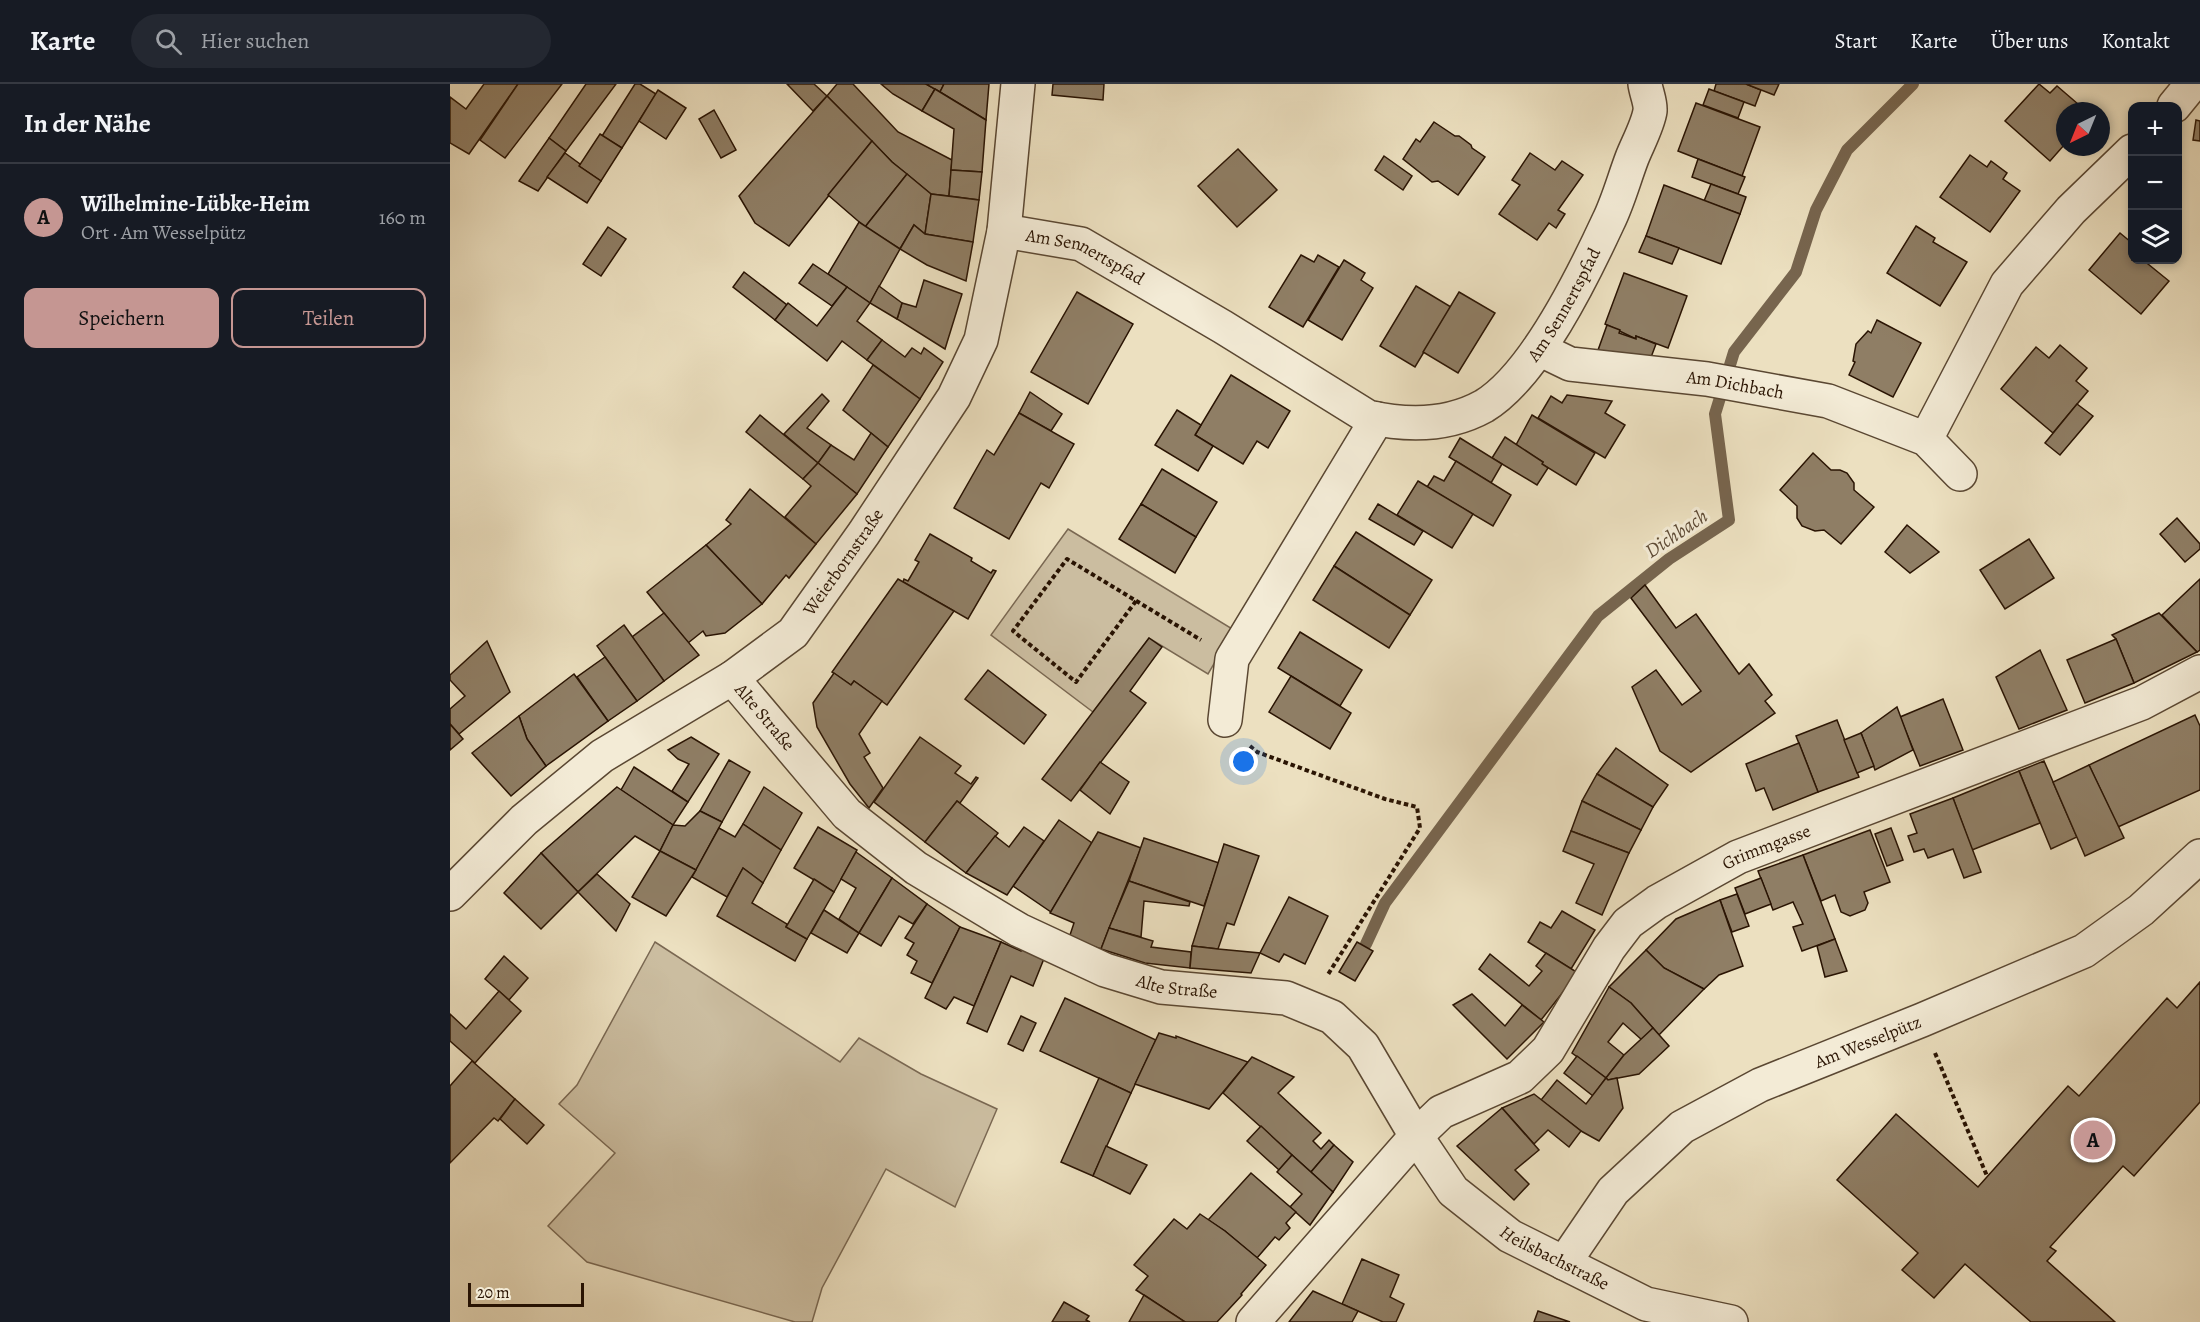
<!DOCTYPE html>
<html lang="de">
<head>
<meta charset="utf-8">
<style>
	body { margin:0; font-family:Alegreya,serif; background:#242831; color:#f1f3f6 }
	.controls { position:absolute; right:18px; top:18px; display:grid; overflow:hidden; border-radius:12px; box-shadow:0 3px 9px #0003 }
	.controls button { width:54px; height:54px; display:grid; place-items:center; padding:0; border:0; border-bottom:2px solid #363941; background:#171b24; color:#f1f3f6; font:30px sans-serif }
	.compass { position:absolute; left:1606px; top:18px; width:54px; height:54px; border-radius:50%; background:#171b24; box-shadow:0 3px 9px #0003; rotate:223deg }
	.scale { position:absolute; left:18px; bottom:15px; width:116px; box-sizing:border-box; padding-left:6px; border:3px solid #2a1403; border-top:0; font-size:16px; line-height:21px; white-space:nowrap; color:#2a1403; -webkit-text-stroke:4px #f3ebd6; paint-order:stroke }
	.you { position:absolute; left:794px; top:678px; width:21px; height:21px; margin:-15px; border:4px solid #fff; border-radius:50%; background:#1a73e8; box-shadow:0 0 0 9px #1a73e833 }
	.badge { display:grid; place-items:center; width:39px; height:39px; border-radius:50%; background:#c59692; color:#111; font-size:20px; font-weight:700 }
	.pin { position:absolute; translate:-50% -50%; border:3px solid #fff; box-shadow:0 2px 6px #0006 }
	.list { margin:0; padding:0; list-style:none }
	h2 { display:flex; justify-content:space-between; align-items:center; height:78px; margin:0; padding:0 24px; font-size:26px }
	h2 small { font-size:20px; font-weight:400; color:#9ea1a6 }
	.list li { display:grid; grid-template-columns:39px 1fr auto; gap:18px; align-items:center; box-sizing:border-box; height:108px; padding:0 24px; border-top:2px solid #363941 }
	.list b { display:block; font-size:22px; white-space:nowrap }
	.list p { margin:0; font-size:20px; white-space:nowrap; color:#9ea1a6 }
	.list em { font-size:20px; font-style:normal; color:#9ea1a6 }
	.actions { display:flex; gap:12px; padding:18px 24px }
	.actions a { flex:1; padding:14px 0; border:2px solid #c59692; border-radius:12px; text-align:center; font-size:21px; color:#c59692 }
	.actions .main { background:#c59692; color:#111 }
	.icon { flex:none; width:33px; height:33px; fill:none; stroke:currentColor; stroke-width:2; stroke-linecap:round; stroke-linejoin:round }
	.map { position:relative; flex:none; width:1750px; height:1238px; overflow:hidden }
	header { display:flex; align-items:center; gap:36px; box-sizing:border-box; height:84px; padding:0 30px; background:#171b24; border-bottom:2px solid #363941 }
	header strong { font-size:28px }
	nav { display:flex; gap:33px; margin-inline-start:auto; font-size:21px }
	.search { width:420px; height:54px; background:#242831; display:flex; align-items:center; gap:15px; box-sizing:border-box; padding:0 21px; border-radius:33px; color:#9ea1a6; font-size:22px }
	main { display:flex }
	aside { flex:1; background:#171b24 }
	.map>svg:first-child { display:block }
</style>
</head>
<body>
<header>
<strong>Karte</strong>
<div class="search"><svg class="icon" aria-label="search" viewBox="0 0 24 24"><circle cx="10" cy="10" r="6"/><path d="M15 15l6 6"/></svg>Hier suchen</div>
<nav><a>Start</a><a>Karte</a><a>Über uns</a><a>Kontakt</a></nav>
</header>
<main>
<aside>
<h2>In der Nähe<small></small></h2>
<ul class="list">
<li><span class="badge">A</span><div><b>Wilhelmine-Lübke-Heim</b><p>Ort · Am Wesselpütz</p></div><em>160 m</em></li>
</ul>
<div class="actions"><a class="main">Speichern</a><a>Teilen</a></div>
</aside>
<div class="map">
<svg width="1750" height="1238" viewBox="0 0 1750 1238">
	<rect width="100%" height="100%" fill="#ece0c0"/>
	<filter id="stains"><feTurbulence type="fractalNoise" baseFrequency=".00333" numOctaves="4"/><feColorMatrix values="0 0 0 0 .2 0 0 0 0 .09 0 0 0 0 .02 0 0 0 .5 -.17"/></filter>
	<radialGradient id="worn" r=".72"><stop offset=".6" stop-color="#630" stop-opacity="0"/><stop offset="1" stop-color="#630" stop-opacity=".3"/></radialGradient>
	<g fill="#cbbda0" stroke="#7a6852" stroke-width="1.5">
		<path d="M618,445L784,546L758,590L699,554L643,628L541,551Z"/>
		<path d="M205,858L390,978L409,954L471,990L547,1025L505,1123L436,1085L372,1204L362,1238H345L137,1178L98,1142L165,1069L109,1020L127,1001Z"/>
	</g>
	<g fill="none" stroke-linecap="round" stroke-linejoin="round">
		<path stroke="#77654e" stroke-width="12" d="M916,860L935,819L1148,532L1219,475L1279,436L1265,330L1284,268L1346,188L1366,126L1397,66L1463,0"/>
	</g>
	<g fill="#8f7e65" stroke="#2a1403" stroke-width="1.5">
		<path d="M34,0H68L19,70L0,59V13L16,25Z"/>
		<path d="M68,0H112L55,74L30,56Z"/>
		<path d="M136,0H166L116,67L99,54Z"/>
		<path d="M185,0H190L206,10L172,64L152,52Z"/>
		<path d="M337,0H364L377,12L363,27Z"/>
		<path d="M387,0H403L448,48L502,76L499,112L481,110L442,78L377,12Z"/>
		<path d="M431,0H476L485,5L472,27L443,10Z"/>
		<path d="M476,0H494L490,8Z"/>
		<path d="M494,0H539L536,36L490,8Z"/>
		<path d="M603,0H654L653,16L602,11Z"/>
		<path d="M1266,0H1296L1311,6L1305,22L1264,7Z"/>
		<path d="M1296,0H1329L1324,11Z"/>
		<path d="M1589,0L1600,9L1607,2L1628,20L1623,27H1615V60L1600,77L1555,37Z"/>
		<path d="M485,5L536,36L532,88L501,86L504,45L472,27Z"/>
		<path d="M1259,5L1294,18L1288,34L1253,21Z"/>
		<path d="M208,6L236,24L216,55L189,37Z"/>
		<path d="M377,12L422,57L339,162L305,139L289,112Z"/>
		<path d="M1246,19L1310,43L1292,92L1228,67Z"/>
		<path d="M264,26L286,66L271,74L249,35Z"/>
		<path d="M1746,36L1750,37V57L1743,56Z"/>
		<path d="M984,38L1005,52H1009L1021,61L1022,64L1035,73L1008,111L988,97L982,98L953,75L966,55L970,58Z"/>
		<path d="M150,50L172,64L151,97L129,82Z"/>
		<path d="M99,54L116,67L88,107L69,97Z"/>
		<path d="M422,57L442,78L457,90L415,143L378,111Z"/>
		<path d="M788,65L827,106L787,143L748,102Z"/>
		<path d="M115,69L130,80L129,82L151,97L137,119L97,93Z"/>
		<path d="M1080,69L1105,86L1112,77L1133,91L1108,126L1115,130L1106,144L1099,139L1087,156L1049,130L1070,101L1062,96Z"/>
		<path d="M1520,71L1537,83L1541,77L1557,89L1553,95L1570,107L1540,148L1490,113Z"/>
		<path d="M934,72L962,92L953,106L925,86Z"/>
		<path d="M1248,75L1295,93L1288,110L1242,93Z"/>
		<path d="M501,86L532,88L529,116L499,112Z"/>
		<path d="M457,90L481,110L475,150L464,141L450,165L415,143Z"/>
		<path d="M1261,100L1296,113L1290,130L1254,117Z"/>
		<path d="M1214,101L1290,130L1271,180L1196,152Z"/>
		<path d="M481,110L529,116L523,158L475,150Z"/>
		<path d="M409,138L450,165L420,219L378,190Z"/>
		<path d="M464,141L475,150L523,158L516,197L477,181L450,165Z"/>
		<path d="M1466,142L1485,154L1483,158L1517,178L1490,222L1437,189Z"/>
		<path d="M158,143L176,155L151,192L133,180Z"/>
		<path d="M1670,149L1682,159V176H1693L1719,197L1691,230L1639,186Z"/>
		<path d="M1196,152L1229,164L1222,180L1189,168Z"/>
		<path d="M851,171L864,178L868,171L889,183L853,243L819,223Z"/>
		<path d="M894,176L915,189L911,196L923,204L892,256L858,236Z"/>
		<path d="M363,180L397,203L382,222L349,199Z"/>
		<path d="M294,188L337,221L325,236L283,203Z"/>
		<path d="M1174,189L1237,212L1218,264L1186,252V255L1155,240Z"/>
		<path d="M474,196L512,210L495,265L447,235L452,219L466,223Z"/>
		<path d="M429,202L452,219L447,235L420,219Z"/>
		<path d="M966,202L1001,223L965,283L930,262Z"/>
		<path d="M397,203L420,219L407,237L432,256L417,276L392,257L377,277L325,236L338,219L367,242Z"/>
		<path d="M627,208L683,240L638,320L581,288Z"/>
		<path d="M1009,208L1045,229L1008,289L973,268Z"/>
		<path d="M1427,236L1471,259L1443,313L1399,291L1405,278L1403,277L1406,260L1418,247L1421,249Z"/>
		<path d="M1157,241L1170,246L1169,249L1186,255V252L1206,260L1200,276L1147,269Z"/>
		<path d="M432,256L455,273L462,264L471,270L474,264L493,278L470,315L417,276Z"/>
		<path d="M1610,261L1637,284L1626,297L1638,307L1603,349L1551,305L1586,263L1599,274Z"/>
		<path d="M423,281L470,315L438,363L393,326Z"/>
		<path d="M781,291L840,327L818,364L807,357L793,380L745,351Z"/>
		<path d="M580,308L612,330L601,347L569,329Z"/>
		<path d="M372,310L379,317L357,344L381,361L368,379L334,350Z"/>
		<path d="M1117,311L1162,317L1155,329L1175,341L1155,374L1088,334L1101,312L1112,319Z"/>
		<path d="M1627,320L1643,332L1610,371L1595,359Z"/>
		<path d="M727,326L751,341L745,351L763,362L748,387L705,361Z"/>
		<path d="M569,329L624,360L599,404L591,399L559,455L504,424L537,366L544,371Z"/>
		<path d="M310,331L368,379L353,395L296,348Z"/>
		<path d="M1082,331L1145,369L1126,401L1092,380L1093,378L1066,361Z"/>
		<path d="M421,349L438,363L407,410L368,379L381,361L404,376Z"/>
		<path d="M1055,353L1093,378L1092,380L1098,384L1087,401L1042,374Z"/>
		<path d="M1010,354L1052,380L1041,399L999,373Z"/>
		<path d="M1363,369L1381,386H1390L1397,389L1404,399V406L1424,423L1391,460L1374,446L1365,447L1352,442L1347,434V422L1330,406Z"/>
		<path d="M1006,377L1061,411L1043,442L977,403L984,392L994,397Z"/>
		<path d="M368,379L407,410L366,460L335,433L361,402L353,395Z"/>
		<path d="M712,385L767,418L746,453L691,420Z"/>
		<path d="M968,397L1023,430L1002,464L947,431Z"/>
		<path d="M300,405L366,460L339,494L336,491L312,520L256,461L281,440L276,436Z"/>
		<path d="M691,420L746,453L725,489L669,455Z"/>
		<path d="M928,420L973,447L964,461L919,435Z"/>
		<path d="M1727,434L1750,460V465L1735,478L1710,450Z"/>
		<path d="M1457,441L1489,468L1460,489L1435,468Z"/>
		<path d="M906,448L982,496L960,531L884,482Z"/>
		<path d="M480,450L522,474L521,477L541,489L543,486L546,487L518,535L453,498L454,495L458,497L469,478L465,476Z"/>
		<path d="M1579,455L1604,494L1555,525L1530,486Z"/>
		<path d="M256,461L312,520L275,549L256,552L253,547L238,559L197,508Z"/>
		<path d="M884,482L960,531L939,564L863,516Z"/>
		<path d="M448,495L504,527L437,621L404,597L401,601L382,588Z"/>
		<path d="M1750,495V566L1747,568L1712,531Z"/>
		<path d="M1195,501L1226,544L1246,530L1289,590L1299,580L1322,611L1315,617L1325,629L1241,688L1210,667L1182,603L1206,586L1232,621L1251,607L1181,514Z"/>
		<path d="M214,529L249,571L214,597L182,553Z"/>
		<path d="M1709,529L1747,568L1684,599L1666,555L1662,551Z"/>
		<path d="M174,541L214,597L187,617L147,562Z"/>
		<path d="M850,548L912,586L890,622L828,584Z"/>
		<path d="M699,554L712,563L680,607L696,619L621,717L592,695Z"/>
		<path d="M1666,555L1684,599L1635,619L1617,576Z"/>
		<path d="M37,557L60,608L9,650L0,640V625L15,612L0,596V591Z"/>
		<path d="M1590,566L1617,626L1569,645L1546,593Z"/>
		<path d="M155,573L187,617L158,637L127,593Z"/>
		<path d="M538,586L596,631L574,660L515,615Z"/>
		<path d="M384,589L401,601L404,597L432,617L409,650L420,669L414,673L433,704L419,724L400,700L367,643L363,619Z"/>
		<path d="M124,590L158,637L96,682L77,655L69,632Z"/>
		<path d="M841,592L901,629L880,665L819,628Z"/>
		<path d="M1493,615L1513,666L1470,682L1450,633Z"/>
		<path d="M1447,623L1463,666L1425,686L1411,649Z"/>
		<path d="M1745,631L1750,642V706L1668,743L1639,681Z"/>
		<path d="M69,632L77,655L96,682L61,712L22,669Z"/>
		<path d="M1387,636L1409,693L1368,708L1346,652Z"/>
		<path d="M0,640L13,655L0,666Z"/>
		<path d="M1411,649L1424,682L1407,689L1394,656Z"/>
		<path d="M241,653L269,670L238,718L222,707L239,680L228,675L218,666Z"/>
		<path d="M470,653L511,682L505,689L521,700L526,693L528,694L510,719L507,717L475,758L424,718Z"/>
		<path d="M1349,659L1368,708L1323,726L1314,704L1306,707L1296,680Z"/>
		<path d="M1166,664L1218,701L1203,723L1147,690Z"/>
		<path d="M279,676L300,688L272,738L250,727Z"/>
		<path d="M1594,677L1627,753L1601,765L1569,687Z"/>
		<path d="M650,678L679,698L660,730L630,706Z"/>
		<path d="M1639,681L1674,754L1635,772L1603,698Z"/>
		<path d="M184,683L238,718L223,741L171,706Z"/>
		<path d="M1569,687L1590,739L1522,766L1503,714Z"/>
		<path d="M1147,690L1203,723L1191,746L1132,717Z"/>
		<path d="M167,703L223,741L210,767L185,752L128,808L91,769Z"/>
		<path d="M314,703L352,729L331,766L293,740Z"/>
		<path d="M1503,714L1531,788L1514,794L1503,765L1478,774L1474,765L1464,768L1458,752L1467,749L1460,730Z"/>
		<path d="M507,717L548,749L516,789L475,758Z"/>
		<path d="M1132,717L1191,746L1179,769L1121,747Z"/>
		<path d="M250,727L272,738L246,786L210,767L223,741L235,742Z"/>
		<path d="M609,736L642,759L601,828L563,802Z"/>
		<path d="M293,740L331,766L313,799L293,784L277,813L242,793L269,744L285,753Z"/>
		<path d="M368,743L407,766L384,808L344,784Z"/>
		<path d="M574,743L594,757L557,811L516,789L545,752L559,763Z"/>
		<path d="M1441,744L1453,776L1437,782L1425,750Z"/>
		<path d="M1420,746L1440,798L1414,808L1418,819L1415,826L1400,832L1391,828L1385,811L1371,817L1353,771Z"/>
		<path d="M1121,747L1179,769L1152,831L1126,819L1144,780L1113,767Z"/>
		<path d="M648,748L691,764L651,865L619,854L624,839L600,829Z"/>
		<path d="M694,754L769,779L754,822L679,797Z"/>
		<path d="M774,760L809,772L784,841L777,839L768,865L742,862Z"/>
		<path d="M210,767L246,786L216,832L182,813Z"/>
		<path d="M406,768L442,794L409,849L389,835L406,804L391,795Z"/>
		<path d="M91,769L128,808L91,845L54,809Z"/>
		<path d="M1353,771L1385,855L1352,867L1343,843L1353,840L1343,818L1323,826L1308,787Z"/>
		<path d="M293,784L313,799L302,819L337,840L336,843L357,855L345,877L267,832Z"/>
		<path d="M147,790L180,820L166,847L128,808Z"/>
		<path d="M442,794L477,820L463,840L449,832L431,862L409,849Z"/>
		<path d="M1311,794L1321,820L1295,830L1285,804Z"/>
		<path d="M364,795L384,808L357,855L336,843Z"/>
		<path d="M679,797L740,818L739,822L694,817L691,853L659,844Z"/>
		<path d="M1287,810L1299,842L1282,848L1270,816Z"/>
		<path d="M839,813L878,832L855,880L834,870L829,878L810,869Z"/>
		<path d="M1270,816L1293,882L1269,891L1254,905L1214,884L1196,866L1226,835Z"/>
		<path d="M477,820L510,843L482,899L461,889L467,877L457,871L464,859L455,854Z"/>
		<path d="M374,826L409,849L397,869L361,849Z"/>
		<path d="M1112,827L1145,846L1121,885L1078,858L1090,838L1101,844Z"/>
		<path d="M510,843L551,858L524,922L504,913L496,925L475,914Z"/>
		<path d="M659,844L703,857L701,863L741,868L740,884L695,879L651,865Z"/>
		<path d="M1385,855L1397,887L1375,893L1367,862Z"/>
		<path d="M551,858L571,867L574,862L595,872L583,902L561,892L537,948L517,939Z"/>
		<path d="M907,858L923,867L905,897L889,888Z"/>
		<path d="M742,862L768,865L810,869L801,889L740,884Z"/>
		<path d="M1196,866L1214,884L1254,905L1209,951L1181,919L1159,903Z"/>
		<path d="M1096,869L1128,889L1091,936L1029,885L1040,870L1079,902L1092,887L1086,882Z"/>
		<path d="M54,872L78,894L59,916L35,895Z"/>
		<path d="M1750,898V1018L1684,1092L1673,1082L1600,1163L1606,1167L1597,1177L1665,1238H1581L1515,1180L1484,1214L1452,1186L1468,1169L1387,1096L1446,1030L1528,1103L1618,1002L1629,1012L1717,914L1727,924Z"/>
		<path d="M1159,903L1181,919L1203,944L1192,956L1173,939L1158,958L1174,971L1156,994L1122,969Z"/>
		<path d="M49,907L71,927L25,979L0,957V930L16,945Z"/>
		<path d="M1022,910L1055,942L1072,921L1094,938L1057,975L1003,921Z"/>
		<path d="M615,914L706,956L681,1009L590,967Z"/>
		<path d="M571,932L586,939L573,967L558,960Z"/>
		<path d="M1203,944L1219,962L1189,990L1158,996L1156,994L1174,971Z"/>
		<path d="M709,949L726,954V952L798,978L759,1025L685,1000Z"/>
		<path d="M1127,972L1156,994L1143,1012L1114,989Z"/>
		<path d="M802,973L844,993L828,1009L871,1049L863,1057L871,1065L879,1056L884,1061L861,1088L773,1009Z"/>
		<path d="M22,977L65,1015L48,1037L44,1034L0,1079V1002Z"/>
		<path d="M649,994L681,1009L643,1092L611,1078Z"/>
		<path d="M1156,994L1158,996L1167,994L1173,1024L1149,1057L1131,1047L1091,1016L1107,996L1136,1020Z"/>
		<path d="M1084,1010L1131,1047L1119,1063L1098,1046L1084,1060L1052,1024Z"/>
		<path d="M65,1015L94,1041L77,1060L50,1035Z"/>
		<path d="M1052,1024L1089,1066L1065,1086L1079,1100L1064,1116L1007,1062Z"/>
		<path d="M811,1042L842,1071L829,1086L797,1057Z"/>
		<path d="M884,1061L903,1078L883,1108L861,1088Z"/>
		<path d="M656,1062L697,1081L680,1110L643,1092Z"/>
		<path d="M842,1071L883,1108L860,1141L840,1123L852,1110L827,1088Z"/>
		<path d="M801,1089L846,1128L836,1139L840,1144L829,1156L825,1153L807,1174L775,1147L758,1136Z"/>
		<path d="M750,1130L775,1147L816,1181L791,1210L792,1211L767,1238H735L686,1206L698,1192L684,1181L724,1135L737,1145Z"/>
		<path d="M912,1175L949,1191L940,1213L954,1220L946,1238H933L892,1220Z"/>
		<path d="M863,1207L908,1227L902,1238H839Z"/>
		<path d="M694,1211L735,1238H679Z"/>
		<path d="M614,1218L639,1232L636,1236L640,1238H602Z"/>
		<path d="M1088,1227L1120,1238H1084Z"/>
	</g>
	<g fill="none" stroke-linecap="round" stroke-linejoin="round">
		<g stroke="#5a4732" stroke-width="36">
			<g id="street">
				<path d="M1724,22L1742,0"/>
				<path id="s1" d="M554,147L631,160L773,243L918,333C957,342 998,342 1034,322C1085,291 1133,192 1158,138C1168,118 1174,95 1182,74C1187,61 1198,41 1200,27C1201,19 1196,8 1195,0"/>
				<path id="s2" d="M1089,265L1120,280L1257,295L1378,317L1476,355L1510,390"/>
				<path d="M1476,355L1557,200L1621,126L1682,67"/>
				<path id="s3" d="M282,594L397,730L466,784L569,846L655,886L711,903L836,914L882,933L913,962L966,1052L1003,1107L1060,1152L1196,1220L1281,1238"/>
				<path d="M775,636L782,575L927,335"/>
				<path id="s4" d="M0,810L74,736L152,672L282,594L343,549L414,449L504,313L531,256L554,147L568,0"/>
				<path id="s5" d="M1114,1179L1163,1107L1232,1043L1310,1001L1472,936L1634,867L1691,826L1750,772"/>
				<path id="s6" d="M803,1238L966,1052L991,1028L1070,993L1098,966L1159,864L1178,839L1207,818L1288,773L1692,619L1750,588"/>
			</g>
		</g>
		<g stroke="#2a1403" stroke-width="4" stroke-dasharray="4.5 3" stroke-linecap="butt">
			<path d="M686,517L626,598L563,547L617,475L751,556"/>
			<path d="M800,662L807,668L935,715L967,723L970,744L877,892"/>
			<path d="M1485,969L1537,1092"/>
		</g>
		<use href="#street" stroke="#f3ebd6" stroke-width="33"/>
	</g>
	<g text-anchor="middle" stroke-width="6" stroke-linejoin="round" paint-order="stroke">
		<g font-size="18" fill="#2a1403" stroke="#f3ebd6">
			<text dy="6" stroke="none"><textPath href="#s1" startOffset="86">Am Sennertspfad</textPath></text>
			<text dy="6" stroke="none"><textPath href="#s1" startOffset="663">Am Sennertspfad</textPath></text>
			<text dy="6" stroke="none"><textPath href="#s2" startOffset="201">Am Dichbach</textPath></text>
			<text dy="6" stroke="none"><textPath href="#s4" startOffset="520">Weierbornstraße</textPath></text>
			<text dy="6" stroke="none"><textPath href="#s3" startOffset="51">Alte Straße</textPath></text>
			<text dy="6" stroke="none"><textPath href="#s6" startOffset="716">Grimmgasse</textPath></text>
			<text dy="6" stroke="none"><textPath href="#s3" startOffset="555">Alte Straße</textPath></text>
			<text dy="6" stroke="none"><textPath href="#s5" startOffset="386">Am Wesselpütz</textPath></text>
			<text dy="6" stroke="none"><textPath href="#s3" startOffset="1050">Heilsbachstraße</textPath></text>
		</g>
		<g font-size="20" font-style="italic" fill="#5d4a35" stroke="#f3ebd6">
			<text transform="translate(1226 449) rotate(-34)" y="7">Dichbach</text>
		</g>
	</g>
	<rect width="100%" height="100%" filter="url(#stains)"/>
	<rect width="100%" height="100%" fill="url(#worn)"/>
</svg>
<div class="controls">
<button>+</button>
<button>−</button>
<button><svg class="icon" aria-label="layers" viewBox="0 0 24 24"><path d="M12 4l9 5-9 5-9-5zM3 14l9 5 9-5"/></svg></button>
</div>
<svg class="compass" viewBox="-18 -18 36 36"><path d="M0-13l5 13h-10z" fill="#e53935"/><path d="M0 13l5-13h-10z" fill="#9ea1a6"/></svg>
<div class="scale">20 m</div>
<div class="you"></div>
<div class="pin badge" style="left:1643px;top:1056px">A</div>
</div>
</main>
</body>
</html>
